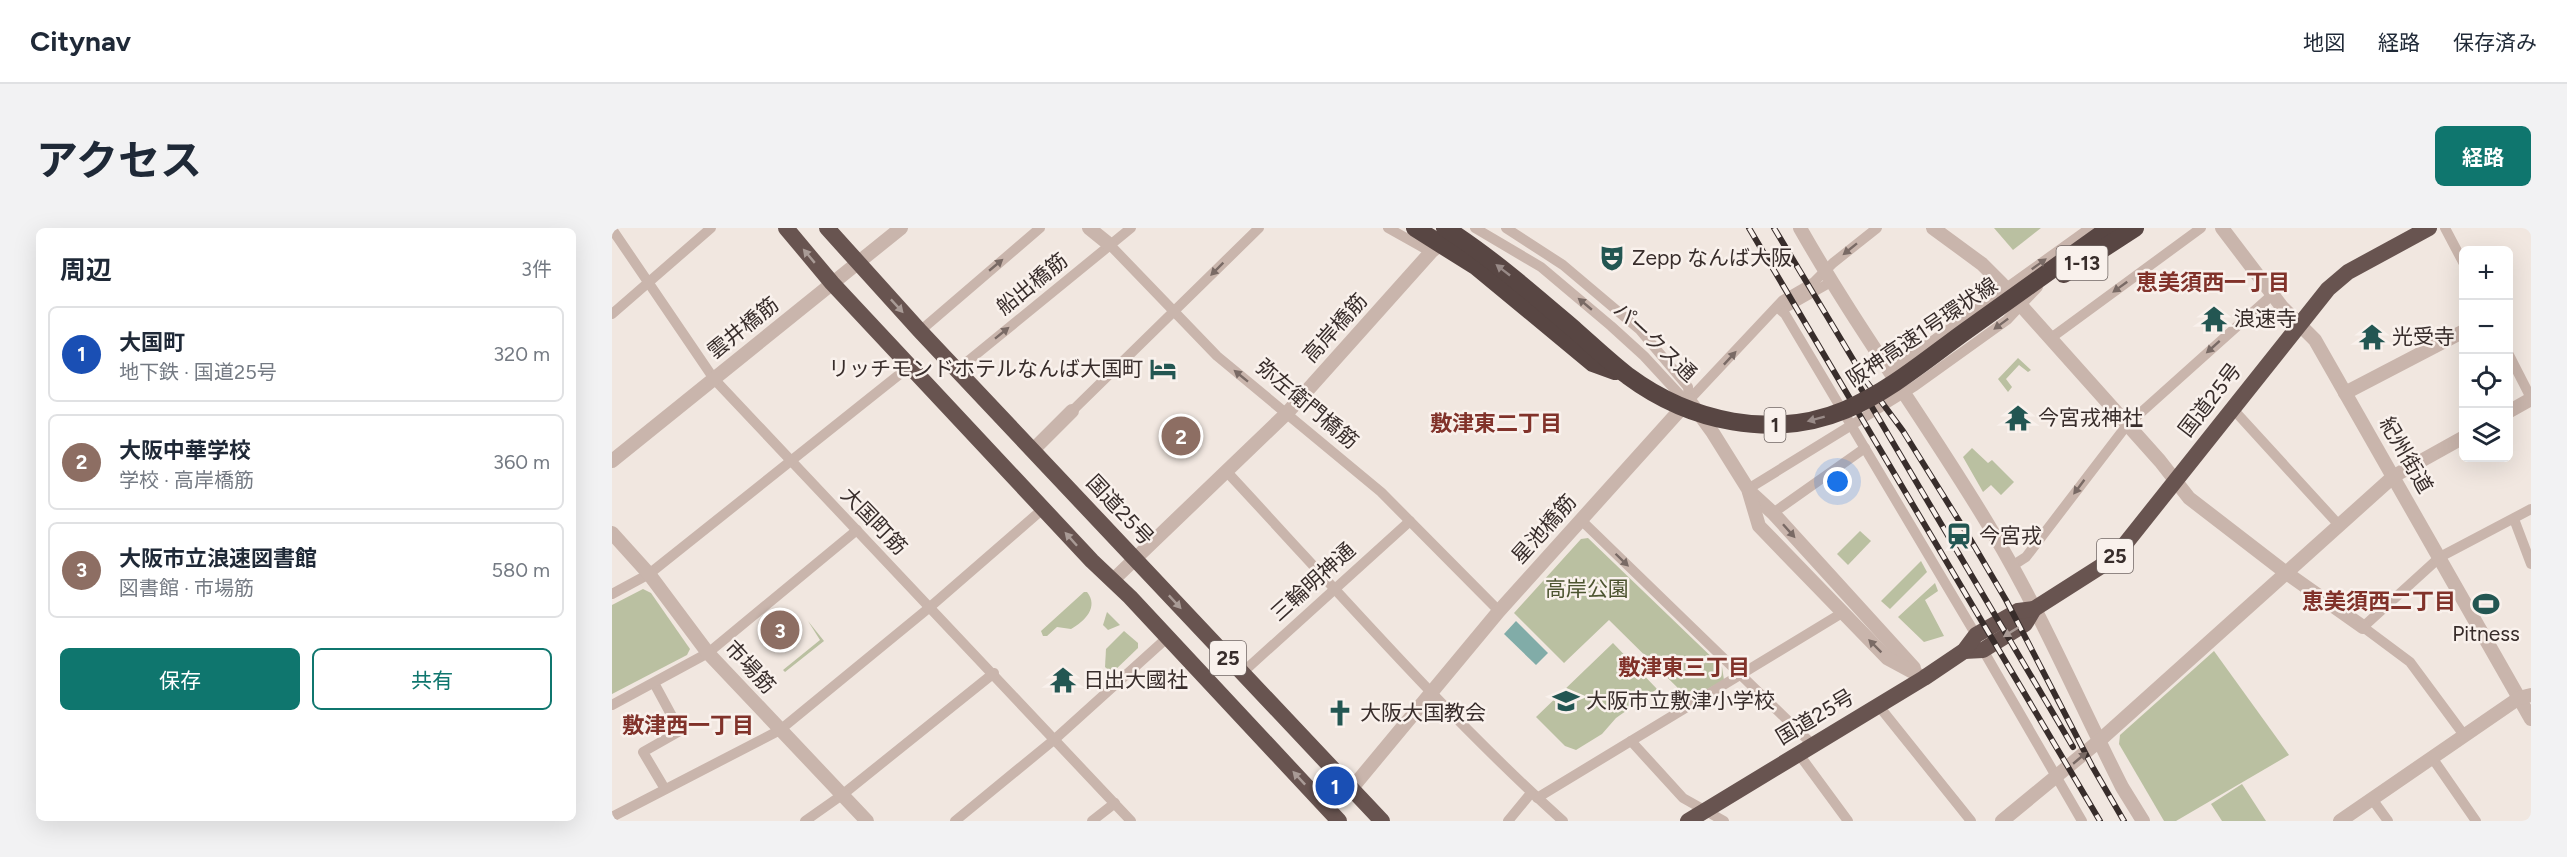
<!DOCTYPE html>
<html lang="ja">
<head>
<meta charset="utf-8">
<style>
	body { margin:0; font-family:Figtree,"Noto Sans JP",sans-serif; background:#f2f2f3; color:#1f2937 }
	.controls { position:absolute; right:18px; top:18px; display:grid; overflow:hidden; border-radius:9px; box-shadow:0 6px 24px #0002 }
	.controls button { width:54px; height:54px; display:grid; place-items:center; padding:0; border:0; border-bottom:2px solid #e0e1e3; background:#fff; color:#1f2937; font:30px sans-serif }
	.you { position:absolute; left:1226px; top:254px; width:21px; height:21px; margin:-15px; border:4px solid #fff; border-radius:50%; background:#1a73e8; box-shadow:0 0 0 9px #1a73e833 }
	.badge { display:grid; place-items:center; width:39px; height:39px; border-radius:50%; background:#0f766e; color:#fff; font-size:20px; font-weight:700 }
	.pin { position:absolute; translate:-50% -50%; border:3px solid #fff; box-shadow:0 2px 6px #0006 }
	.list { margin:0; padding:0; list-style:none }
	h2 { display:flex; justify-content:space-between; align-items:center; height:78px; margin:0; padding:0 24px; font-size:26px }
	h2 small { font-size:20px; font-weight:400; color:#747a83 }
	.list li { display:grid; grid-template-columns:39px 1fr auto; gap:18px; align-items:center; box-sizing:border-box; height:96px; margin:0 12px 12px; padding:0 12px; border:2px solid #e0e1e3; border-radius:9px }
	.list b { display:block; font-size:22px; white-space:nowrap }
	.list p { margin:0; font-size:20px; white-space:nowrap; color:#747a83 }
	.list em { font-size:20px; font-style:normal; color:#747a83 }
	.actions { display:flex; gap:12px; padding:18px 24px }
	.actions a { flex:1; padding:14px 0; border:2px solid #0f766e; border-radius:9px; text-align:center; font-size:21px; color:#0f766e }
	.actions .main { background:#0f766e; color:#fff }
	.icon { flex:none; width:33px; height:33px; fill:none; stroke:currentColor; stroke-width:2; stroke-linecap:round; stroke-linejoin:round }
	.map { position:relative; flex:none; width:1919px; height:593px; overflow:hidden; border-radius:9px }
	header { display:flex; align-items:center; gap:36px; box-sizing:border-box; height:84px; padding:0 30px; background:#fff; border-bottom:2px solid #e0e1e3 }
	header strong { font-size:28px }
	nav { display:flex; gap:33px; margin-inline-start:auto; font-size:21px }
	.intro { display:flex; align-items:center; justify-content:space-between; box-sizing:border-box; height:144px; padding:0 36px }
	h1 { margin:0; font-size:42px }
	.button { padding:15px 27px; border-radius:9px; background:#0f766e; color:#fff; font-size:21px; font-weight:700 }
	main { display:flex; gap:36px; padding:0 36px }
	aside { flex:1; background:#fff; border-radius:9px; box-shadow:0 6px 24px #0002 }
	.map>svg:first-child { display:block }
</style>
</head>
<body>
<header>
<strong>Citynav</strong>
<nav><a>地図</a><a>経路</a><a>保存済み</a></nav>
</header>
<div class="intro"><h1>アクセス</h1><a class="button">経路</a></div>
<main>
<aside>
<h2>周辺<small>3件</small></h2>
<ul class="list">
<li><span class="badge" style="background:#1a4fb4">1</span><div><b>大国町</b><p>地下鉄 · 国道25号</p></div><em>320 m</em></li>
<li><span class="badge" style="background:#8d6e63">2</span><div><b>大阪中華学校</b><p>学校 · 高岸橋筋</p></div><em>360 m</em></li>
<li><span class="badge" style="background:#8d6e63">3</span><div><b>大阪市立浪速図書館</b><p>図書館 · 市場筋</p></div><em>580 m</em></li>
</ul>
<div class="actions"><a class="main">保存</a><a>共有</a></div>
</aside>
<div class="map">
<svg width="1919" height="593" viewBox="0 0 1919 593">
	<rect width="100%" height="100%" fill="#f1e7e0"/>
	<g fill="#bac0a1">
		<path d="M1382,0H1429L1401,22Z"/>
		<path d="M1406,130L1419,142L1416,144L1407,137L1394,151L1400,159L1396,164L1386,151Z"/>
		<path d="M1360,220L1376,235L1380,232L1402,254L1389,267L1379,257L1371,264L1351,229Z"/>
		<path d="M1248,303L1259,313L1236,337L1225,326Z"/>
		<path d="M976,310L1110,439L1112,452L1072,474L1073,467L997,392L952,435L902,385L969,311Z"/>
		<path d="M1309,333L1315,344L1278,381L1269,373Z"/>
		<path d="M1323,355L1326,363L1313,372L1332,408L1312,414L1286,389Z"/>
		<path d="M31,361L39,365L78,421L75,427L0,466V377Z"/>
		<path d="M472,364H475C487,379 473,393 459,401L445,399L435,408H431L429,403Z"/>
		<path d="M495,384L508,397L496,402L491,397Z"/>
		<path d="M196,393L212,413L173,444L171,442L208,412Z"/>
		<path d="M512,403L526,415V420L500,445L493,439L494,421Z"/>
		<path d="M1001,415L1045,461L1004,490L990,506L964,522L953,518L924,489Z"/>
		<path d="M1602,423L1677,527L1564,593H1552L1507,516L1508,507Z"/>
		<path d="M1630,556L1654,593H1610L1599,576Z"/>
	</g>
	<path fill="#81aca8" d="M904,393L936,425L924,437L892,406Z"/>
	<g fill="none" stroke-linecap="round" stroke-linejoin="round">
		<g stroke="#c9b5ac" stroke-width="10">
			<path d="M776,0L819,24"/>
			<path d="M863,0L929,39L999,98L1032,128L1068,167L1077,172"/>
			<path d="M894,0L951,37L1028,102L1076,159L1077,172"/>
			<path d="M1833,0L1852,36"/>
			<path d="M0,1L102,151L519,593"/>
			<path d="M498,17L605,128L769,264L887,383"/>
			<path d="M1165,79L1173,86L1364,407"/>
			<path d="M1165,79H1175L1219,54"/>
			<path d="M0,86L99,0"/>
			<path d="M308,103L428,0"/>
			<path d="M1439,110L1589,0"/>
			<path d="M1896,125L1919,170"/>
			<path d="M345,142L519,0"/>
			<path d="M1277,144L1478,0"/>
			<path d="M1077,172L1171,72L1202,54L1221,35L1265,0"/>
			<path d="M1620,180L1726,296"/>
			<path d="M460,183L647,0"/>
			<path d="M615,244C725,362 831,485 951,593"/>
			<path d="M1136,261L1303,158L1395,92L1426,59"/>
			<path d="M1161,285L1253,220"/>
			<path d="M968,291L1201,517"/>
			<path d="M1902,291L1919,336"/>
			<path d="M1400,338L1414,329L1515,197L1660,67"/>
			<path d="M0,366L37,346L298,138"/>
			<path d="M1371,422L1470,593"/>
			<path d="M630,445L798,293"/>
			<path d="M42,455L68,503L31,524L53,561"/>
			<path d="M0,477L96,425L245,302"/>
			<path d="M1266,477L1359,593"/>
			<path d="M1852,507L1798,434L1751,399L1828,329L1919,281"/>
			<path d="M1019,513L1071,570L1112,593"/>
			<path d="M1186,525L1236,593"/>
			<path d="M1821,531L1864,593"/>
			<path d="M925,570L1230,385"/>
			<path d="M1760,571L1776,593"/>
			<path d="M0,589L168,502L318,379L432,280"/>
			<path d="M193,593L230,567L382,445"/>
			<path d="M343,593L443,511L556,409"/>
			<path d="M480,593L503,575"/>
			<path d="M896,593L919,565"/>
		</g>
		<g stroke="#c9b5ac" stroke-width="14">
			<path d="M477,0L498,17"/>
			<path d="M1188,0C1247,104 1319,200 1380,303C1429,385 1467,474 1510,559L1531,593"/>
			<path d="M1321,0L1370,36L1389,55L1548,233L1577,270L1673,344L1751,399"/>
			<path d="M1610,0L1670,79L1703,112L1919,491"/>
			<path d="M1733,165L1852,103"/>
			<path d="M1896,184L1919,171"/>
			<path d="M421,222L460,183"/>
			<path d="M0,233L289,0"/>
			<path d="M1137,263L1161,285L1302,440"/>
			<path d="M0,305L37,346L96,425L255,593"/>
			<path d="M500,353L675,185L819,24L834,11"/>
			<path d="M740,560L887,383L1077,172L1101,205L1136,261L1147,298L1275,430L1312,450"/>
			<path d="M1390,593L1487,513L1782,248L1852,209"/>
			<path d="M1728,593L1907,470L1919,467"/>
		</g>
		<g stroke="#685450" stroke-width="16">
			<path d="M174,0L220,55L480,333L518,369L727,593"/>
			<path d="M215,0L308,103L770,593"/>
			<path d="M1352,423L1371,422L1413,396L1422,381L1502,330L1716,61L1736,44L1817,0"/>
			<path d="M1076,593L1312,450L1352,423L1364,407L1406,383L1422,381"/>
		</g>
		<g stroke="#382d2b" stroke-width="6">
			<g id="rail">
				<path d="M1137,0L1488,593"/>
				<path d="M1162,0L1254,153L1291,203L1354,304L1394,372L1480,538L1512,593"/>
				<path d="M1241,147L1461,519"/>
			</g>
		</g>
		<use href="#rail" stroke="#f9f1ec" stroke-width="4" stroke-dasharray="11" stroke-linecap="butt"/>
		<g stroke="#584643" stroke-width="18">
			<path d="M803,0L865,39L981,135L1003,143"/>
			<path d="M833,0C880,30 922,67 964,103C981,118 998,134 1016,148C1078,194 1161,212 1233,182C1276,164 1314,132 1351,105C1400,70 1449,35 1498,0"/>
			<path d="M1452,46L1523,0"/>
		</g>
	</g>
	<defs><path id="oneway-solid" d="M-6-.8H1V-3.2L6.5 0L1 3.2V.8H-6Z" transform="scale(1.5)"/></defs>
	<g fill="#796a65">
		<use href="#oneway-solid" transform="translate(1238 21) rotate(141)"/>
		<use href="#oneway-solid" transform="translate(1427 36) rotate(-36)"/>
		<use href="#oneway-solid" transform="translate(384 37) rotate(-40)"/>
		<use href="#oneway-solid" transform="translate(605 41) rotate(135)"/>
		<use href="#oneway-solid" transform="translate(1508 59) rotate(144)"/>
		<use href="#oneway-solid" transform="translate(973 76) rotate(-140)"/>
		<use href="#oneway-solid" transform="translate(1389 96) rotate(143)"/>
		<use href="#oneway-solid" transform="translate(390 105) rotate(-39)"/>
		<use href="#oneway-solid" transform="translate(1601 119) rotate(138)"/>
		<use href="#oneway-solid" transform="translate(1118 130) rotate(-47)"/>
		<use href="#oneway-solid" transform="translate(629 148) rotate(-141)"/>
		<use href="#oneway-solid" transform="translate(1467 259) rotate(127)"/>
		<use href="#oneway-solid" transform="translate(1177 303) rotate(48)"/>
		<use href="#oneway-solid" transform="translate(1010 332) rotate(44)"/>
		<use href="#oneway-solid" transform="translate(1263 418) rotate(-135)"/>
		<use href="#oneway-solid" transform="translate(1468 530) rotate(-40)"/>
	</g>
	<g fill="#a99b96">
		<use href="#oneway-solid" transform="translate(197 28) rotate(-130)"/>
		<use href="#oneway-solid" transform="translate(285 78) rotate(47)"/>
		<use href="#oneway-solid" transform="translate(459 311) rotate(-132)"/>
		<use href="#oneway-solid" transform="translate(563 374) rotate(47)"/>
		<use href="#oneway-solid" transform="translate(1399 404) rotate(148)"/>
		<use href="#oneway-solid" transform="translate(687 550) rotate(-133)"/>
	</g>
	<g fill="#988a87">
		<use href="#oneway-solid" transform="translate(891 42) rotate(-142)"/>
		<use href="#oneway-solid" transform="translate(1204 191) rotate(165)"/>
	</g>
	<defs>
		<g id="theatre-bare" transform="scale(2.07)"><path d="M-5-5.5Q0-4 5-5.5V0Q5 5 0 6Q-5 5-5 0ZM-3.3-2.5H-1v1.5H-3.3ZM1-2.5H3.3v1.5H1ZM-2.8 1Q0 5.5 2.8 1Z" fill="#235652" stroke="#f9f1ec" stroke-width="2.5" paint-order="stroke"/></g>
		<g id="temple-bare" transform="scale(2.07)"><path d="M0-6L5-2H3V0L6.5 2.5H4V6H1.5V3h-3V6H-4V2.5H-6.5L-3 0V-2H-5Z" fill="#235652" stroke="#f9f1ec" stroke-width="2.5" paint-order="stroke"/></g>
		<g id="hotel-bare" transform="scale(2.07)"><path d="M-6-4.5h1.5V1H6V5H4.5V3h-9V5H-6ZM-4 0a1.8 1.8 0 1 1 3.6 0ZM.5 0V-2.5h3Q6-2.5 6 0Z" fill="#235652" stroke="#f9f1ec" stroke-width="2.5" paint-order="stroke"/></g>
		<g id="station-bare" transform="scale(2.07)"><path d="M-3-6H3Q5-6 5-4V2Q5 4 3 4L4.5 6H3L1.5 4h-3L-3 6H-4.5L-3 4Q-5 4-5 2V-4Q-5-6-3-6ZM-3.5-4v3h7v-3ZM-3.5 1v1.5H-2V1ZM2 1v1.5H3.5V1Z" fill="#235652" stroke="#f9f1ec" stroke-width="2.5" paint-order="stroke"/></g>
		<g id="stadium-bare" transform="scale(2.07)"><path d="M0-5a6.5 5 0 1 0 0 10a6.5 5 0 1 0 0-10ZM-3.5-1.8h7v3.6h-7Z" fill="#235652" stroke="#f9f1ec" stroke-width="2.5" paint-order="stroke"/></g>
		<g id="school-bare" transform="scale(2.07)"><path d="M0-5L7-2L0 1L-7-2ZM-4 1L0 2.5L4 1V4Q0 6-4 4Z" fill="#235652" stroke="#f9f1ec" stroke-width="2.5" paint-order="stroke"/></g>
		<g id="church-bare" transform="scale(2.07)"><path d="M-1.2-6h2.4v3.5h3.3v2.4h-3.3V6h-2.4V-.1h-3.3v-2.4h3.3Z" fill="#235652" stroke="#f9f1ec" stroke-width="2.5" paint-order="stroke"/></g>
	</defs>
	<g fill-rule="evenodd">
		<use href="#theatre-bare" x="1000" y="30"/>
		<use href="#temple-bare" x="1602" y="91"/>
		<use href="#temple-bare" x="1760" y="109"/>
		<use href="#hotel-bare" x="551" y="141"/>
		<use href="#temple-bare" x="1406" y="190"/>
		<use href="#station-bare" x="1347" y="308"/>
		<use href="#stadium-bare" x="1874" y="376"/>
		<use href="#temple-bare" x="451" y="452"/>
		<use href="#school-bare" x="954" y="473"/>
		<use href="#church-bare" x="728" y="485"/>
	</g>
	<g text-anchor="middle" stroke-width="5" stroke-linejoin="round" paint-order="stroke">
		<g fill="#f9f1ec" stroke="#726865" stroke-width="1.5">
			<rect x="1444.5" y="18" width="51" height="34" rx="4.5"/>
			<rect x="1152.5" y="180" width="21" height="34" rx="4.5"/>
			<rect x="1485" y="311" width="36" height="34" rx="4.5"/>
			<rect x="598" y="413" width="36" height="34" rx="4.5"/>
		</g>
		<g font-size="20" font-weight="bold" fill="#382d2b">
			<text x="1470" y="42">1-13</text>
			<text x="1163" y="204">1</text>
			<text x="1503" y="335">25</text>
			<text x="616" y="437">25</text>
		</g>
		<g font-size="21" fill="#382d2b" stroke="#f9f1ec" text-anchor="start">
			<text x="1020" y="37">Zepp なんば大阪</text>
			<text x="1622" y="98">浪速寺</text>
			<text x="1780" y="116">光受寺</text>
			<text x="531" y="148" text-anchor="end">リッチモンドホテルなんば大国町</text>
			<text x="1426" y="197">今宮戎神社</text>
			<text x="1367" y="315">今宮戎</text>
			<text x="1874" y="413" text-anchor="middle">Pitness</text>
			<text x="471" y="459">日出大國社</text>
			<text x="974" y="480">大阪市立敷津小学校</text>
			<text x="748" y="492">大阪大国教会</text>
		</g>
		<g font-size="21" fill="#382d2b" stroke="#f9f1ec">
			<text transform="translate(420 56) rotate(-39)" y="7">船出橋筋</text>
			<text transform="translate(131 100) rotate(-39)" y="7">雲井橋筋</text>
			<text transform="translate(723 100) rotate(-48)" y="7">高岸橋筋</text>
			<text transform="translate(1310 104) rotate(-34)" y="7">阪神高速1号環状線</text>
			<text transform="translate(1043 114) rotate(43)" y="7">パークス通</text>
			<text transform="translate(1598 172) rotate(-52)" y="7">国道25号</text>
			<text transform="translate(695 176) rotate(40)" y="7">弥左衛門橋筋</text>
			<text transform="translate(1794 227) rotate(60)" y="7">紀州街道</text>
			<text transform="translate(508 282) rotate(47)" y="7">国道25号</text>
			<text transform="translate(262 293) rotate(46)" y="7">大国町筋</text>
			<text transform="translate(932 301) rotate(-48)" y="7">星池橋筋</text>
			<text transform="translate(701 354) rotate(-42)" y="7">三輪明神通</text>
			<text transform="translate(138 439) rotate(47)" y="7">市場筋</text>
			<text transform="translate(1203 489) rotate(-31)" y="7">国道25号</text>
		</g>
		<g font-size="21" fill="#4c5430" stroke="#f9f1ec">
			<text x="975" y="368">高岸公園</text>
		</g>
		<g font-size="22" font-weight="bold" fill="#81322a" stroke="#f9f1ec">
			<text x="1601" y="62">恵美須西一丁目</text>
			<text x="884" y="203">敷津東二丁目</text>
			<text x="1767" y="381">恵美須西二丁目</text>
			<text x="1072" y="447">敷津東三丁目</text>
			<text x="76" y="505">敷津西一丁目</text>
		</g>
	</g>
</svg>
<div class="controls">
<button>+</button>
<button>−</button>
<button><svg class="icon" aria-label="locate" viewBox="0 0 24 24"><circle cx="12" cy="12" r="6"/><path d="M12 2v4M12 18v4M2 12h4M18 12h4"/></svg></button>
<button><svg class="icon" aria-label="layers" viewBox="0 0 24 24"><path d="M12 4l9 5-9 5-9-5zM3 14l9 5 9-5"/></svg></button>
</div>
<div class="you"></div>
<div class="pin badge" style="left:723px;top:558px;background:#1a4fb4">1</div>
<div class="pin badge" style="left:569px;top:208px;background:#8d6e63">2</div>
<div class="pin badge" style="left:168px;top:402px;background:#8d6e63">3</div>
</div>
</main>
</body>
</html>
